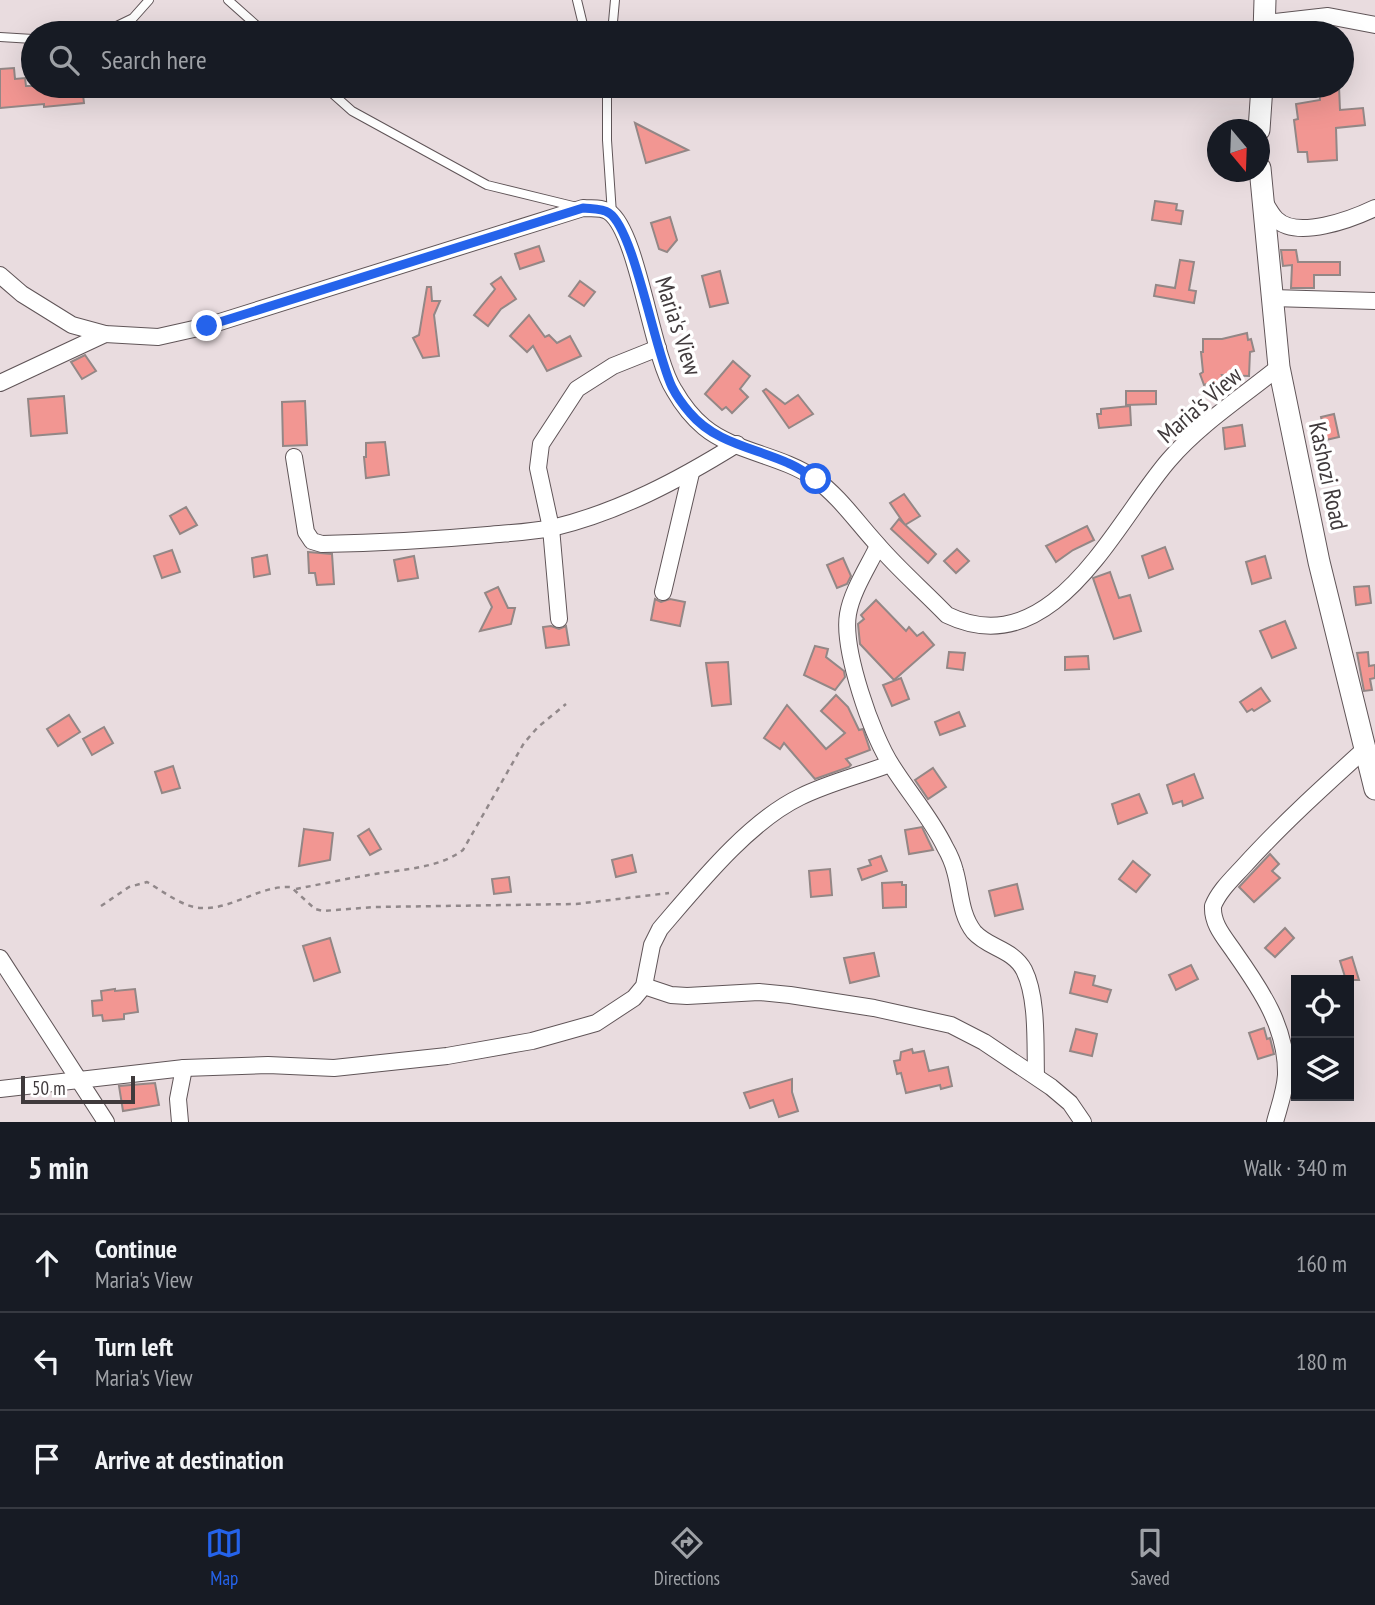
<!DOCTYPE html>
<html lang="en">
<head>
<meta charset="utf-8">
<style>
	body { margin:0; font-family:"PT Sans Narrow",sans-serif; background:#20242c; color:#f1f3f6 }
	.controls { position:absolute; right:21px; bottom:21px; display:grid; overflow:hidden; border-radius:0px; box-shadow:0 7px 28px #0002 }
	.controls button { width:63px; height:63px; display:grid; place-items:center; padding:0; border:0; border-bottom:2px solid #363941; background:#171b24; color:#f1f3f6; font:35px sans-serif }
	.compass { position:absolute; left:1207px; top:119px; width:63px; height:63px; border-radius:50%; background:#171b24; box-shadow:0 7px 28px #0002; rotate:161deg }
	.scale { position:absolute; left:21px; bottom:18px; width:114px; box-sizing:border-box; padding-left:7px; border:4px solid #403a3c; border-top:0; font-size:19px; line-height:24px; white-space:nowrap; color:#403a3c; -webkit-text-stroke:5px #fff; paint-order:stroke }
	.stop { position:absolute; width:21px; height:21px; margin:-16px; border:5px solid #2563eb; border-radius:50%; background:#fff }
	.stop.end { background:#2563eb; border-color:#fff; box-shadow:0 2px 7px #0008 }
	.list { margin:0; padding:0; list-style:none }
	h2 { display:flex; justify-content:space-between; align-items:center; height:91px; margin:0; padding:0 28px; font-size:30px }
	h2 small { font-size:23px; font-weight:400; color:#9ea1a6 }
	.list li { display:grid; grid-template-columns:46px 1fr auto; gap:21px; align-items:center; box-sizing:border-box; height:98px; padding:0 28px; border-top:2px solid #363941 }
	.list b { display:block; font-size:26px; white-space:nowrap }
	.list p { margin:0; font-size:23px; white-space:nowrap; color:#9ea1a6 }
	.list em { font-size:23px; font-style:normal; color:#9ea1a6 }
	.icon { flex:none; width:38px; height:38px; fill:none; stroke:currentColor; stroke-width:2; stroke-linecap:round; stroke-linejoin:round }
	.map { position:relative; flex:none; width:1375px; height:1122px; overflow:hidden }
	.search { position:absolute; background:#171b24; box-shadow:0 7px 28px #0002; left:21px; right:21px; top:21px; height:77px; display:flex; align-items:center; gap:18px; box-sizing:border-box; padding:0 24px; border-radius:38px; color:#9ea1a6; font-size:26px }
	.sheet { height:385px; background:#171b24 }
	nav { display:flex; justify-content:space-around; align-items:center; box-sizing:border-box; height:98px; border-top:2px solid #363941; background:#171b24; font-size:19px; color:#9ea1a6 }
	nav a { display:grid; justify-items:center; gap:4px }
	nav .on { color:#2563eb }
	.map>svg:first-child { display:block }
</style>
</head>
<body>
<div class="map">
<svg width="1375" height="1122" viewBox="0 0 1375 1122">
	<rect width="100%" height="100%" fill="#e9dcdf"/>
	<g fill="#f29692" stroke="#938786" stroke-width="2">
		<path d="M14,68L15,79L25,78L26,86H82L84,103L44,107V104L0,108V69Z"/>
		<path d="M1319,86H1339L1340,110L1363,108L1365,125L1336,128L1337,160L1308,162L1307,152H1298L1294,120L1298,119L1296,104L1320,100Z"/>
		<path d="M635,123L688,150L646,163Z"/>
		<path d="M1155,201L1177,204L1176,210L1183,211L1181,224L1152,220Z"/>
		<path d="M670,217L677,240L667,252L659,249L651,223Z"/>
		<path d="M539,246L544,261L520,269L515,254Z"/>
		<path d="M1281,250H1296L1298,262H1340V275H1314V288H1291L1292,265L1283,266Z"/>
		<path d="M1180,260L1194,262L1189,290L1196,291L1194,303L1154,296L1156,285L1175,288Z"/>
		<path d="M720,271L728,303L710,307L702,276Z"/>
		<path d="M501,277L516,299L501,309L488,326L474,315L493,292L495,289L491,284Z"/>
		<path d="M580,281L595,292L584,306L569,296Z"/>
		<path d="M427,287H431L432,301H440L434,315L439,356L423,358L413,338L419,335Z"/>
		<path d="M529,315L545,337L549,335L557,343L570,336L581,356L547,371L533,346L527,352L510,336Z"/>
		<path d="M1247,333L1248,340L1251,339L1254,351L1250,352L1249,376L1222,375L1227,385L1216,390L1213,382L1204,385L1200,374L1203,372L1201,352H1203V339H1222Z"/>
		<path d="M85,355L96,371L82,379L71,362Z"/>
		<path d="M733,361L750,376L740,389L748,397L732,413L726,407L722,410L705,394Z"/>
		<path d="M766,389L785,404L798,395L813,414L789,428L763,391Z"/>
		<path d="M1126,391H1156V404L1126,405Z"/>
		<path d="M64,396L67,433L31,436L28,399Z"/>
		<path d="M305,401L307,445L283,446L282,402Z"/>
		<path d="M1130,406L1131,425L1099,428L1097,414H1101V409Z"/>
		<path d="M1334,414L1339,437L1326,440L1321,417Z"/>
		<path d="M1242,425L1245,446L1225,449L1223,428Z"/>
		<path d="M385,442L389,475L366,478L364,457H366V443Z"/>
		<path d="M904,494L920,516L905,525L890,503Z"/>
		<path d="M186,507L197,525L180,534L170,516Z"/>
		<path d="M899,519L936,554L928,563L891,529Z"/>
		<path d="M1087,526L1094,540L1073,550L1056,562L1046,546Z"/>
		<path d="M1165,547L1173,569L1149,578L1142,556Z"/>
		<path d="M957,549L969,561L956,573L944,561Z"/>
		<path d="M172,550L180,572L162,578L154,556Z"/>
		<path d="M308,552L332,554L334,584L317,585L315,573H309Z"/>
		<path d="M267,555L270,574L254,577L252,558Z"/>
		<path d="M414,556L418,578L398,581L394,560Z"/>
		<path d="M1265,556L1271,578L1252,584L1246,562Z"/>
		<path d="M843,558L851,576L847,584L837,588L827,565Z"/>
		<path d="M1110,572L1119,598L1130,595L1141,631L1114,639L1093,578Z"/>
		<path d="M1369,586L1371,603L1356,605L1354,587Z"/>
		<path d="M498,587L508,608H515L511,624L480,631L492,607L485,593Z"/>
		<path d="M655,599L661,602L670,599L685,602L680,626L651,620Z"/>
		<path d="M876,600L906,631L909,627L917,636L923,632L934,645L894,680L860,644L858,624L864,619L861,615Z"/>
		<path d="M1285,621L1296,648L1272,658L1260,631Z"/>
		<path d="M551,626L559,629L566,626L569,645L546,648L543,627Z"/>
		<path d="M815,646L828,649L826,657L844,671L845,677L835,690L804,675Z"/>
		<path d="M949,652L965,653L963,670L947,668Z"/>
		<path d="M1368,652L1369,666L1375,665V678L1370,679L1372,690L1364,691L1357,653Z"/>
		<path d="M1088,656L1089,669L1065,670V657Z"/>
		<path d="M728,662L731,704L712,706L706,663Z"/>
		<path d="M901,678L909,699L892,706L883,685Z"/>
		<path d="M1261,688L1270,701L1254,711L1252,709L1247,712L1240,702Z"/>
		<path d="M836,695L848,707L859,730L863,729L870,750L846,759L851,765L849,767L815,779L784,743L780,749L764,738L787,705L826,749L845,733L821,711Z"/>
		<path d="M959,712L965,726L940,735L935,722Z"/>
		<path d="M69,715L80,732L58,746L47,729Z"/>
		<path d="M104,727L113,743L92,755L83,739Z"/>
		<path d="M173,766L180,788L162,793L155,772Z"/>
		<path d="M933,768L946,787L928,799L915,780Z"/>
		<path d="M1194,774L1203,798L1183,806L1182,801L1173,804L1167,785Z"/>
		<path d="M1139,794L1147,813L1118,824L1112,804Z"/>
		<path d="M922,827L933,850L909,854L905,830Z"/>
		<path d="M304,829L333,833L330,860L299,866Z"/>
		<path d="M369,829L381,849L370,855L358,836Z"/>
		<path d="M1270,854L1279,864L1272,871L1280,878L1254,902L1239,887Z"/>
		<path d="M632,855L636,872L616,877L612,860Z"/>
		<path d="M881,856L887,871L862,880L858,869L871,865L869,860Z"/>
		<path d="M1133,861L1150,875L1136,892L1119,879Z"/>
		<path d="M830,869L832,895L811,897L809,871Z"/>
		<path d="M509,877L511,892L494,894L492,879Z"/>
		<path d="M902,882V885H906V907L883,908L882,883Z"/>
		<path d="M1017,884L1023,909L995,916L989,891Z"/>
		<path d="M1285,928L1294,938L1275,957L1265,948Z"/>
		<path d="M330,938L340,972L314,981L303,946Z"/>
		<path d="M874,953L879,976L850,983L844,958Z"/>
		<path d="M1352,957L1359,980H1346L1340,961Z"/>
		<path d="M1191,965L1198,979L1176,990L1169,975Z"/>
		<path d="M1075,972L1095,976L1093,985L1111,990L1107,1002L1070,993Z"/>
		<path d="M115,989V991L135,989L138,1012L124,1014V1019L103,1021L102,1015L93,1016L92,1001L102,1000L101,991Z"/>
		<path d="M1264,1028L1267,1039L1270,1038L1274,1054L1258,1059L1249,1033Z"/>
		<path d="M1076,1029L1097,1034L1092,1056L1070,1051Z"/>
		<path d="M912,1049L913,1053L924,1051L929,1071L948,1067L952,1086L941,1089L940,1085L906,1093L901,1073L897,1074L894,1061L900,1060L901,1052Z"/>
		<path d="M792,1079V1092L798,1111L779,1117L773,1100L750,1108L744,1093Z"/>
		<path d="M155,1083L159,1105L123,1111L119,1086Z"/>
	</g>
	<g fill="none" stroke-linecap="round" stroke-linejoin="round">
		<g stroke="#605558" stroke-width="10">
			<g id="lane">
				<path d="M228,0L265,33"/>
				<path d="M577,0L585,33"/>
				<path d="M102,33L133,18L149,0"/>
				<path d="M612,33L615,0"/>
				<path d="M0,37L33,39"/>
				<path d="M324,86L352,111L487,185L577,207"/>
				<path d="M607,86V140L612,214"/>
			</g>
		</g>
		<g stroke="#605558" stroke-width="18">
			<g id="street">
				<path d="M1265,23L1328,16L1375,25"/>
				<path d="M1264,201C1267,206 1271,214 1276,219C1297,240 1352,219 1375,208"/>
				<path d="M0,275L22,294L72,325L105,334L158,337L207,326L583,208C592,209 602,207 609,212C638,232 651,354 674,390C682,404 692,417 704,427C734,452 781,455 814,478C839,496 856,521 876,543C898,569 924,591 947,615C1053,666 1115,522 1169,460C1200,424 1242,397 1279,367"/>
				<path d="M1272,298L1375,301"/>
				<path d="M0,383L105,334"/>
				<path d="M294,457L306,532L312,541L322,544C378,543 432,540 488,535C509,533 531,532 552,528C619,512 679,480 737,444"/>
				<path d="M878,546C868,567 852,591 848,614C842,649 872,736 892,766C909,793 931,818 945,847C949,854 953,863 955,871C961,892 960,914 974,932C988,948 1013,949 1024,970C1038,998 1035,1045 1036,1076"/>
				<path d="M663,592L691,473"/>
				<path d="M559,619L551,528L538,468L541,444L577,389L613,366L658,348"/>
				<path d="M0,958L106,1122"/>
				<path d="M644,986L671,995L687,996L759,992L790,995L874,1008L951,1025L984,1042L1051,1087L1070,1103L1083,1122"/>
				<path d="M0,1089L184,1068L268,1065L334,1068L447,1056L532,1041L596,1023L634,998L644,986L652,945L660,929C697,886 748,822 800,797C828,783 861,775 890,764"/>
				<path d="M180,1122L178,1099L184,1068"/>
				<path d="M1275,1122C1279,1107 1285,1091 1286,1075C1287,1028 1261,990 1235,953C1225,938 1212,925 1213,906C1219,891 1232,879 1243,867C1281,825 1323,787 1365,749"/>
			</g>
		</g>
		<g stroke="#605558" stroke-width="23">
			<g id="secondary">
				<path d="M1264,33L1265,0"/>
				<path d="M1259,130L1262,86"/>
				<path d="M1260,168L1279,367L1319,562L1375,789"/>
			</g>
		</g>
		<g stroke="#91888a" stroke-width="2.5" stroke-dasharray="5 5" stroke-linecap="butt">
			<path d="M296,889C322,884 349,878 375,874C405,869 439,868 463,850L524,743L538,727L566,704"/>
			<path d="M101,906L129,887L147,882C163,891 182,907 201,908C232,910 260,885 291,887L315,909L323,911L374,907L576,904L669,893"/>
		</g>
		<use href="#lane" stroke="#fff" stroke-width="8"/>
		<use href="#street" stroke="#fff" stroke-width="16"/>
		<use href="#secondary" stroke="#fff" stroke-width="21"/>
	</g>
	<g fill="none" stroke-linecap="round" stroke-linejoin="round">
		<path stroke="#2563eb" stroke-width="9" d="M207,326L583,208C592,209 602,208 609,213C634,229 655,352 672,387C676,395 683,405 690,413C715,443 755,448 788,463C798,467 807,474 816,479"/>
	</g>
	<g text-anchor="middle" stroke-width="7" stroke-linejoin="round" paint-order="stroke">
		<g font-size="24" fill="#403a3c" stroke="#fff">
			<text transform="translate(678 326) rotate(72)" y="8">Maria's View</text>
			<text transform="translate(1200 405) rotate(-41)" y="8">Maria's View</text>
			<text transform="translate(1328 476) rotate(78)" y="8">Kashozi Road</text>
		</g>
	</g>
</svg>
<div class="controls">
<button><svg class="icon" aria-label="locate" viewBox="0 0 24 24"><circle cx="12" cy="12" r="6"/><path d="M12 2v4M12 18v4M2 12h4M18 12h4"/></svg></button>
<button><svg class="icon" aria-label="layers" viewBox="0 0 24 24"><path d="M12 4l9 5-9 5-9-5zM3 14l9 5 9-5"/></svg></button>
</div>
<svg class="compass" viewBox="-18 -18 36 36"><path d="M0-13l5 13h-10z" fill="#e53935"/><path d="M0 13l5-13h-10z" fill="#9ea1a6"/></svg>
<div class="scale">50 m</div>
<div class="stop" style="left:816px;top:479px"></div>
<div class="stop end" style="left:207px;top:326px"></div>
<div class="search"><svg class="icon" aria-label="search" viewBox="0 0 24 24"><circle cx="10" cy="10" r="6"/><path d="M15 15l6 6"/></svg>Search here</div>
</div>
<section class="sheet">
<h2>5 min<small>Walk · 340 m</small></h2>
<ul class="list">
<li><svg class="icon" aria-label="ahead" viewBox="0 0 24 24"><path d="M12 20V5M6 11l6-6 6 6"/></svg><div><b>Continue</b><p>Maria's View</p></div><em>160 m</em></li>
<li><svg class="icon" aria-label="left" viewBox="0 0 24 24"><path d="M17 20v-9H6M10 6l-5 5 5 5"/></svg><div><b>Turn left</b><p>Maria's View</p></div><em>180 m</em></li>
<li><svg class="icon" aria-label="arrive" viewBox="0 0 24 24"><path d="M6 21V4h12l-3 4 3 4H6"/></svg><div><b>Arrive at destination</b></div></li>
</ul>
</section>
<nav>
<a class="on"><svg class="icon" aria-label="map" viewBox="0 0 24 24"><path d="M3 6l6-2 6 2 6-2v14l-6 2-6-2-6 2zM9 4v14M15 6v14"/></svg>Map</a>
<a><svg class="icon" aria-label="directions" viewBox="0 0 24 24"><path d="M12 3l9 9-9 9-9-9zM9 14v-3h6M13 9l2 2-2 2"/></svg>Directions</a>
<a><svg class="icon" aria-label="saved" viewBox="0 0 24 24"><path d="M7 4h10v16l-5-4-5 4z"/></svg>Saved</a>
</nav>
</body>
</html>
